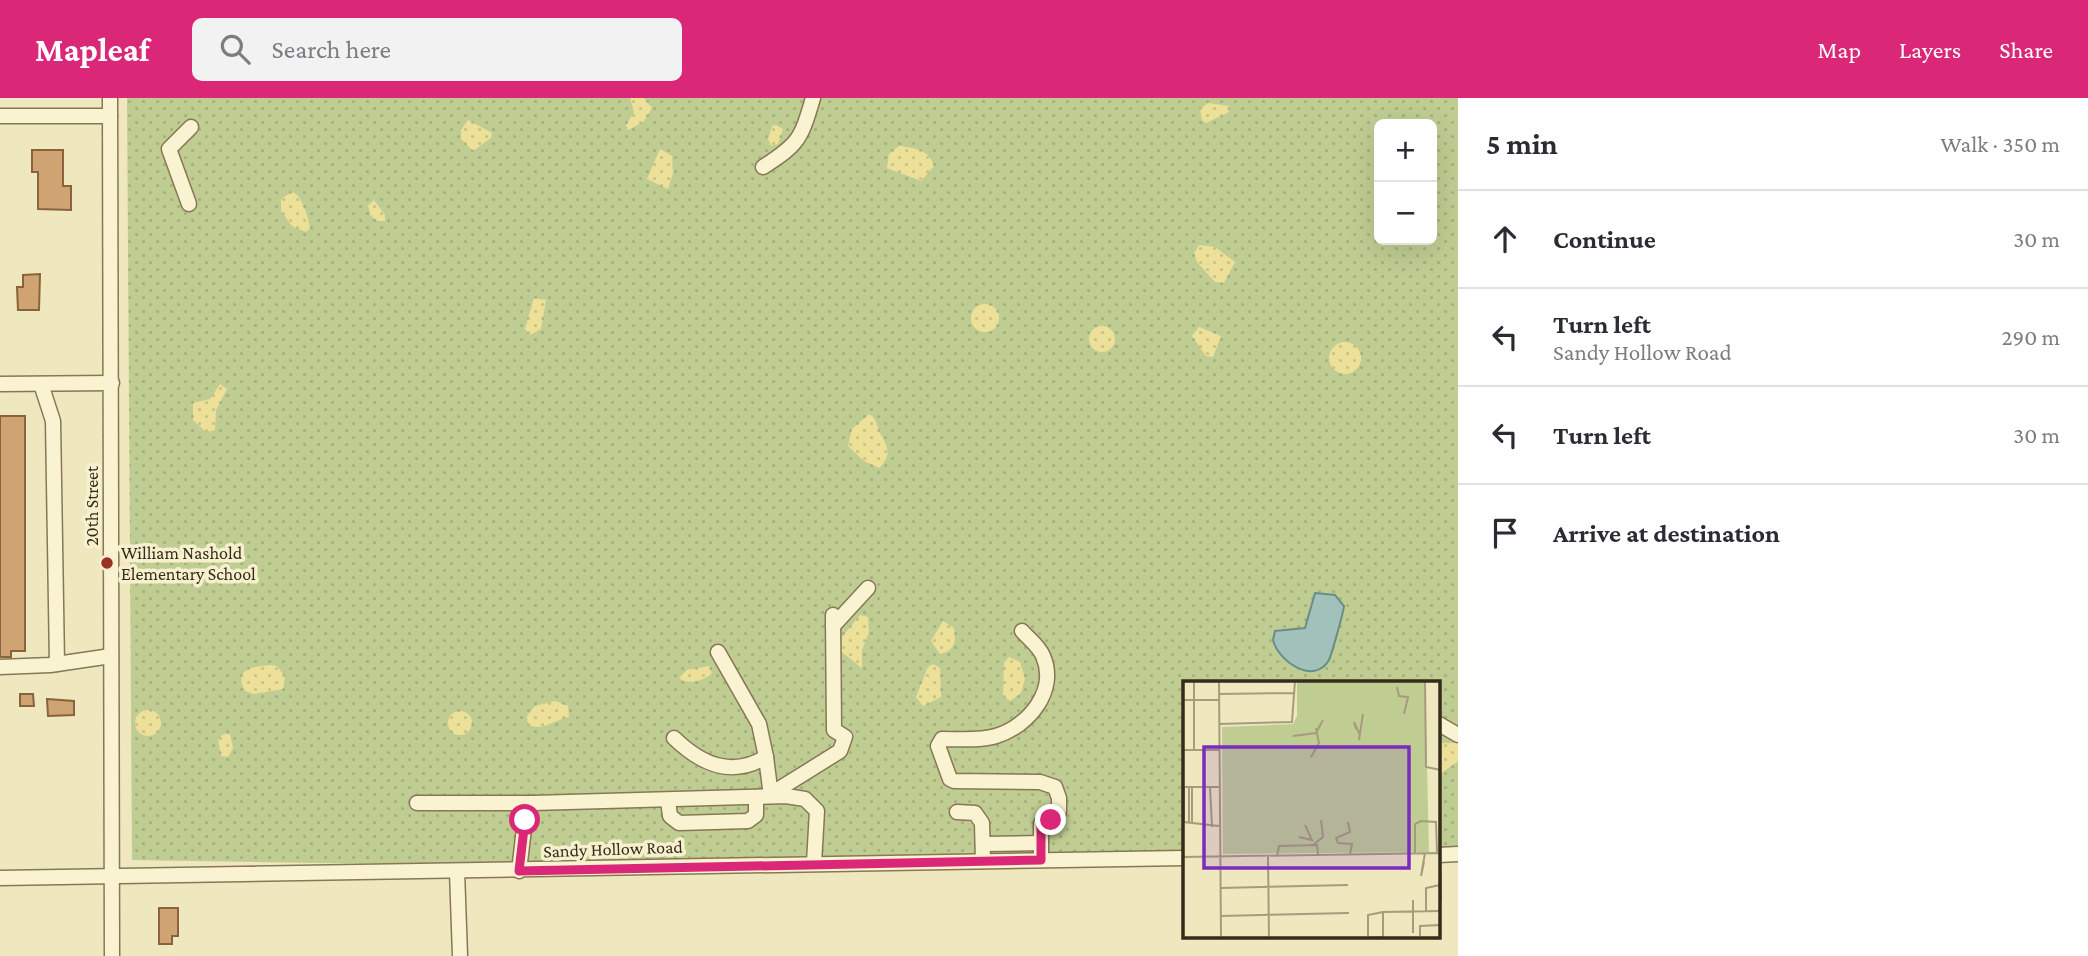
<!DOCTYPE html>
<html lang="en">
<head>
<meta charset="utf-8">
<style>
	body { margin:0; font-family:"Crimson Pro",serif; background:#f2f2f3; color:#2b2b33 }
	.controls { position:absolute; right:21px; top:21px; display:grid; overflow:hidden; border-radius:10px; box-shadow:0 7px 28px #0002 }
	.controls button { width:63px; height:63px; display:grid; place-items:center; padding:0; border:0; border-bottom:2px solid #e1e1e2; background:#fff; color:#2b2b33; font:35px sans-serif }
	.stop { position:absolute; width:21px; height:21px; margin:-16px; border:5px solid #db2777; border-radius:50%; background:#fff }
	.stop.end { background:#db2777; border-color:#fff; box-shadow:0 2px 7px #0008 }
	.list { margin:0; padding:0; list-style:none }
	h2 { display:flex; justify-content:space-between; align-items:center; height:91px; margin:0; padding:0 28px; font-size:30px }
	h2 small { font-size:23px; font-weight:400; color:#7c7c81 }
	.list li { display:grid; grid-template-columns:46px 1fr auto; gap:21px; align-items:center; box-sizing:border-box; height:98px; padding:0 28px; border-top:2px solid #e1e1e2 }
	.list b { display:block; font-size:26px; white-space:nowrap }
	.list p { margin:0; font-size:23px; white-space:nowrap; color:#7c7c81 }
	.list em { font-size:23px; font-style:normal; color:#7c7c81 }
	.icon { flex:none; width:38px; height:38px; fill:none; stroke:currentColor; stroke-width:2; stroke-linecap:round; stroke-linejoin:round }
	.map { position:relative; flex:none; width:1458px; height:858px; overflow:hidden }
	header { display:flex; align-items:center; gap:42px; box-sizing:border-box; height:98px; padding:0 35px; background:#db2777; color:#fff }
	header strong { font-size:33px }
	nav { display:flex; gap:38px; margin-inline-start:auto; font-size:24px }
	.search { width:490px; height:63px; background:#f2f2f3; display:flex; align-items:center; gap:18px; box-sizing:border-box; padding:0 24px; border-radius:10px; color:#7c7c81; font-size:26px }
	main { display:flex }
	aside { flex:1; background:#fff }
	.map>svg:first-child { display:block }
</style>
</head>
<body>
<header>
<strong>Mapleaf</strong>
<div class="search"><svg class="icon" aria-label="search" viewBox="0 0 24 24"><circle cx="10" cy="10" r="6"/><path d="M15 15l6 6"/></svg>Search here</div>
<nav><a>Map</a><a>Layers</a><a>Share</a></nav>
</header>
<main>
<div class="map">
<svg width="1458" height="858" viewBox="0 0 1458 858">
	<defs>
		<pattern id="green-dots" width="8" height="8" patternUnits="userSpaceOnUse" patternTransform="scale(1.75)"><rect width="8" height="8" fill="#bfcd92"/><path d="M2 2h.1M6 6h.1" fill="none" stroke="#a5b07d" stroke-width="1.8" stroke-linecap="round"/></pattern>
		<pattern id="sand-dots" width="8" height="8" patternUnits="userSpaceOnUse" patternTransform="scale(1.75)"><rect width="8" height="8" fill="#ede199"/><path d="M2 2h.1M6 6h.1" fill="none" stroke="#ccc183" stroke-width="1.8" stroke-linecap="round"/></pattern>
	</defs>
	<rect width="100%" height="100%" fill="#efe7be"/>
	<path fill="url(#green-dots)" fill-rule="evenodd" d="M127,0H1458V750H1439V585H1185V755L520,768L132,762ZM1379,26H1432V142H1379Z"/>
	<g fill="url(#sand-dots)">
		<path d="M630,0H644L652,10L643,24L628,32L626,27L634,14Z"/>
		<path d="M1208,5L1229,8V14L1206,25L1202,22L1200,11Z"/>
		<path d="M468,22L492,35L491,40L473,53L461,41V32Z"/>
		<path d="M776,27L783,31L778,46L771,48L768,41L772,28Z"/>
		<path d="M899,48C914,50 929,51 934,68L921,83L887,70L889,56Z"/>
		<path d="M660,51L672,58L673,75L668,91L647,81Z"/>
		<path d="M292,94C302,97 308,119 310,130L306,134L292,128L281,113V101Z"/>
		<path d="M374,102L385,117V123H378L371,118L368,108Z"/>
		<path d="M1199,147L1215,149L1235,164L1224,185L1215,184L1197,164L1194,155Z"/>
		<path d="M534,200L546,202L541,231L530,237L525,231Z"/>
		<circle cx="985" cy="220" r="14"/>
		<circle cx="1102" cy="241" r="13"/>
		<path d="M1199,229L1221,238L1213,259L1206,258L1192,238Z"/>
		<circle cx="1345" cy="260" r="16"/>
		<path d="M220,286L227,291L216,312L215,332L206,334L193,322V305L210,301Z"/>
		<path d="M869,316C877,320 876,327 880,335C887,347 893,358 879,370L864,363L848,348L852,331Z"/>
		<path d="M860,517L868,519L869,534L862,552V570L839,552L838,544Z"/>
		<path d="M943,523L954,530C956,543 955,553 940,556L931,543Z"/>
		<path d="M1009,559L1020,564L1025,580L1021,595L1010,603L1003,598L1004,565Z"/>
		<path d="M933,566L940,570L941,599L923,608L916,599L928,569Z"/>
		<path d="M270,567L277,568L285,579L283,591L254,596L245,593C233,570 253,569 270,567Z"/>
		<path d="M709,568L712,575C705,583 687,587 679,580L687,572Z"/>
		<path d="M555,603L568,608L569,619C553,622 545,633 528,627L527,618L535,608Z"/>
		<circle cx="148" cy="625" r="13"/>
		<circle cx="460" cy="625" r="12"/>
		<path d="M224,636H230L233,650L228,659L221,658L218,641Z"/>
		<path d="M1439,645H1458V663L1439,677Z"/>
	</g>
	<path fill="#a2c1bb" stroke="#698e8a" stroke-width="2" d="M1315,495L1335,497L1344,508C1343,516 1332,555 1329,562C1314,588 1278,563 1273,542L1275,533L1305,530Z"/>
	<g fill="#cfa472" stroke="#88633b" stroke-width="2">
		<path d="M32,52H63V88H71V112L38,111V74H32Z"/>
		<path d="M40,176L39,212H18L17,189H23V177Z"/>
		<path d="M0,318H25V553H11V559H0Z"/>
		<path d="M20,596H33L34,608H20Z"/>
		<path d="M47,601L74,603V617L48,618Z"/>
		<path d="M159,810H178V838H172V846H159Z"/>
	</g>
	<g fill="none" stroke-linecap="round" stroke-linejoin="round">
		<g stroke="#887756" stroke-width="17">
			<g id="minor">
				<path d="M110,0L112,858"/>
				<path d="M0,18H110"/>
				<path d="M763,69C799,46 801,41 813,0"/>
				<path d="M189,106L169,51L191,29"/>
				<path d="M0,286L112,285"/>
				<path d="M41,286L53,323L57,566"/>
				<path d="M833,528L868,490"/>
				<path d="M1022,533C1029,541 1039,548 1043,558C1058,592 1029,628 996,638C980,643 959,641 942,641L938,648L950,681L954,683L1040,684L1055,689L1059,700V713L1041,726V762"/>
				<path d="M0,569L50,567L111,558"/>
				<path d="M1439,626L1458,637"/>
				<path d="M674,640C701,666 731,680 766,659L759,626L718,554"/>
				<path d="M766,659L771,698"/>
				<path d="M771,696L840,653L845,639L834,632L833,517"/>
				<path d="M668,702L670,718L679,725L748,723L756,717V699"/>
				<path d="M417,705H533"/>
				<path d="M957,714L975,715L982,725L983,763"/>
				<path d="M983,746L1041,745"/>
				<path d="M1439,757L1458,756"/>
				<path d="M457,773L460,858"/>
				<path d="M519,773L525,722L533,705L786,698L805,701L817,713L814,765"/>
				<path d="M0,780L1185,760"/>
			</g>
		</g>
		<use href="#minor" stroke="#faf3d1" stroke-width="14"/>
	</g>
	<g fill="none" stroke-linecap="round" stroke-linejoin="round">
		<path stroke="#db2777" stroke-width="9" d="M525,722L519,773L1041,762V726L1051,722"/>
	</g>
	<circle fill="#993224" stroke="#f7f0ce" stroke-width="2.5" cx="107" cy="465" r="7"/>
	<g text-anchor="middle" stroke-width="7" stroke-linejoin="round" paint-order="stroke">
		<g font-size="18" fill="#372c1b" stroke="#f7f0ce">
			<text transform="translate(92 408) rotate(-90)" y="6">20th Street</text>
			<text transform="translate(613 751) rotate(-2)" y="6">Sandy Hollow Road</text>
		</g>
		<g font-size="18" fill="#372c1b" stroke="#f7f0ce" text-anchor="start">
			<text x="121" y="461">William Nashold<tspan x="121" dy="21">Elementary School</tspan></text>
		</g>
	</g>
	<g transform="translate(1183 583)">
		<rect width="257" height="257" fill="#efe7be"/>
		<path d="M114,0H242L246,171L40,173L39,46L110,43L114,35Z" fill="#bfcd92"/>
		<path fill="none" stroke="#a59c7d" stroke-width="2" d="M36,0L38,257M242,0L243,86L258,89M214,6L216,15L225,16L221,33M36,13L111,12M0,19H36M36,43L109,41L112,0M173,48L171,41L177,54M110,55L133,52L140,39M176,59L180,33M0,69H36M11,69V0M128,76L136,62L133,47M9,106V141M27,106L29,146M6,141V106M165,141L167,151L153,157L155,162L169,163L167,173M36,145L1,141V106H37M116,156L129,159L122,144M131,163L140,156L138,139M232,172V143L238,140L253,141L254,171M257,172L258,221M85,175L86,257M94,175L96,165L134,164L135,173M0,176L258,172M241,181L238,195L242,172M37,207L165,204M230,219V252M243,230V207L257,204M200,231V256L185,257V234L200,231L258,230M38,235L166,232M237,255V245L258,244"/>
		<path fill="#7b2cbf" fill-opacity="0.15" stroke="#7b2cbf" stroke-width="3.5" d="M21,66H226V187H21Z"/>
		<rect width="257" height="257" fill="none" stroke="#372c1b" stroke-width="3.5"/>
	</g>
</svg>
<div class="controls">
<button>+</button>
<button>−</button>
</div>
<div class="stop" style="left:525px;top:722px"></div>
<div class="stop end" style="left:1051px;top:722px"></div>
</div>
<aside>
<h2>5 min<small>Walk · 350 m</small></h2>
<ul class="list">
<li><svg class="icon" aria-label="ahead" viewBox="0 0 24 24"><path d="M12 20V5M6 11l6-6 6 6"/></svg><div><b>Continue</b></div><em>30 m</em></li>
<li><svg class="icon" aria-label="left" viewBox="0 0 24 24"><path d="M17 20v-9H6M10 6l-5 5 5 5"/></svg><div><b>Turn left</b><p>Sandy Hollow Road</p></div><em>290 m</em></li>
<li><svg class="icon" aria-label="left" viewBox="0 0 24 24"><path d="M17 20v-9H6M10 6l-5 5 5 5"/></svg><div><b>Turn left</b></div><em>30 m</em></li>
<li><svg class="icon" aria-label="arrive" viewBox="0 0 24 24"><path d="M6 21V4h12l-3 4 3 4H6"/></svg><div><b>Arrive at destination</b></div></li>
</ul>
</aside>
</main>
</body>
</html>
